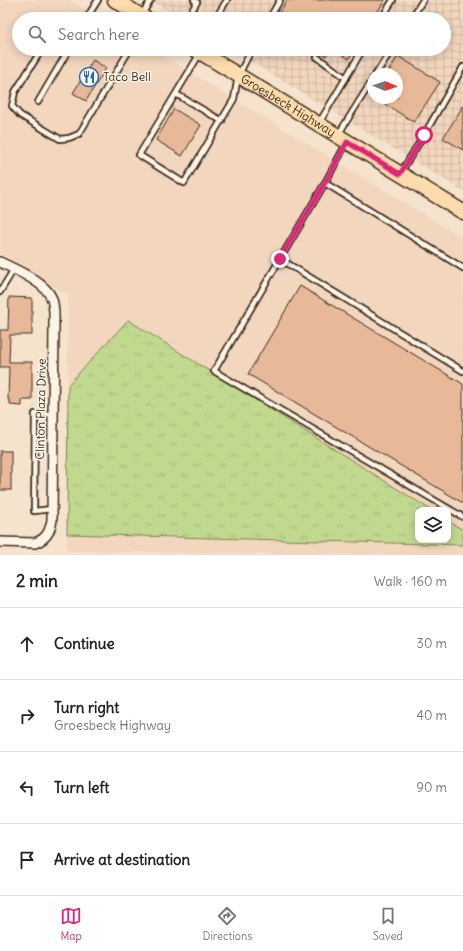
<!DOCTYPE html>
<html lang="en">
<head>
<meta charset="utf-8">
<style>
	body { margin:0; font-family:Delius,sans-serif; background:#f6f6f6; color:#222 }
	.controls { position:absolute; right:12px; bottom:12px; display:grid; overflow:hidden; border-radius:8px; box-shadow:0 2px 10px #0003 }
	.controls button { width:36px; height:36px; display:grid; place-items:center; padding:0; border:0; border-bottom:1px solid #e0e0e0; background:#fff; color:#222; font:20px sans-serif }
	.compass { position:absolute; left:367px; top:68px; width:36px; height:36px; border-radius:50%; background:#fff; box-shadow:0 2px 10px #0003; rotate:92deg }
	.stop { position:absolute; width:12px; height:12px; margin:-9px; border:3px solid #db2777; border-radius:50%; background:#fff }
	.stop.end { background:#db2777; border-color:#fff; box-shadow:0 1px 4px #0008 }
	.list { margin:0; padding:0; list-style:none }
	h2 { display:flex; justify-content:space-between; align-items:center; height:52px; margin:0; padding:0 16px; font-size:17px }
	h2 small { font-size:13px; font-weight:400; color:#767676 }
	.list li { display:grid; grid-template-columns:26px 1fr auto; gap:12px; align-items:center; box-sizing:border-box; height:72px; padding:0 16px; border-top:1px solid #e0e0e0 }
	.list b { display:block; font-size:15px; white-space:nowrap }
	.list p { margin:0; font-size:13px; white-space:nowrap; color:#767676 }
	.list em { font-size:13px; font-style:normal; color:#767676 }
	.icon { flex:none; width:22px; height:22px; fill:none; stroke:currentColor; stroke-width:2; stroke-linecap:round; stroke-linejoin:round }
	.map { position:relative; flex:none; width:463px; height:555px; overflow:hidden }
	.search { position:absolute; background:#fff; box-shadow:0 2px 10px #0003; left:12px; right:12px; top:12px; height:44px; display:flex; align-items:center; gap:10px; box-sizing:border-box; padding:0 14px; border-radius:22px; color:#767676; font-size:15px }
	.sheet { height:340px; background:#fff }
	nav { display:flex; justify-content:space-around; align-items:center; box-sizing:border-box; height:56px; border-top:1px solid #e0e0e0; background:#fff; font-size:11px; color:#767676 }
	nav a { display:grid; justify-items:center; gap:2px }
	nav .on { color:#db2777 }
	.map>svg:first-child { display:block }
</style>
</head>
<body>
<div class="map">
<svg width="463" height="555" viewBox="0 0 463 555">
	<defs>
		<pattern id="industrial-grid" width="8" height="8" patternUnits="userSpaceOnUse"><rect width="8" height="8" fill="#f2d6be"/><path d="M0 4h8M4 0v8" fill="none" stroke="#d0b8a3"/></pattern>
		<pattern id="grass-tufts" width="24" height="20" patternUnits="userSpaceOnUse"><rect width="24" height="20" fill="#c1d98f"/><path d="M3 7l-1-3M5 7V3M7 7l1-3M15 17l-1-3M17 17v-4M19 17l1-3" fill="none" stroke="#a7ba7b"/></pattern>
	</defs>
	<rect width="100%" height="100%" fill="#f6e3ce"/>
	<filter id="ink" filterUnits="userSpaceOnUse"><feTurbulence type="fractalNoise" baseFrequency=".025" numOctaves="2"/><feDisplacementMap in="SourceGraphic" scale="8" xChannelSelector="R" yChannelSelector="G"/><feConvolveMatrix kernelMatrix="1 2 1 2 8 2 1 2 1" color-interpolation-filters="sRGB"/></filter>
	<g filter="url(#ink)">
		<path fill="#f2d6be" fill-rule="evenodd" d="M0,0H69L100,19H19V49H151L463,238V555H306L67,551L68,295L0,253ZM418,510H448V540H418Z"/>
		<path fill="url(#industrial-grid)" fill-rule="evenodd" d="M150,0H463V191L230,49H444V19H181ZM373,74H397V98H373Z"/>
		<path fill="url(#grass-tufts)" stroke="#7e8256" d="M128,320L431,510H418V540H448V521L463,530V545L67,534L68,385Z"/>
		<g fill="#e7b998" stroke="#3b2a1e">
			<path d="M287,0H385L373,19H284L278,15Z"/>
			<path d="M315,49H331L326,56Z"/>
			<path d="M333,49H354L349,59Z"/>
			<path d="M398,56L440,82L414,122L375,98H397V74H387Z"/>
			<path d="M93,60L106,68L86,101L73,93Z"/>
			<path d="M463,106V150L443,138Z"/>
			<path d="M174,109L201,125L182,156L156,140Z"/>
			<path d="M300,286L463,384V503L248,374Z"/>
			<path d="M9,297L32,298V335H10L9,362H32V400H22V406L10,405V400H8L9,367H0V330H8Z"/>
			<rect x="0" y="451" width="11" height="39"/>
		</g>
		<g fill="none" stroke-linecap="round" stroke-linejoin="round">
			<g stroke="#3b2a1e" stroke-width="8">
				<g id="lane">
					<path d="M142,14L151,0"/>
					<path d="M86,19L98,0"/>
					<path d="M187,19L197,2L194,0"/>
					<path d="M222,19L217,16L227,0"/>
					<path d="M269,19L280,0"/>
					<path d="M381,19L393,0"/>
					<path d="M411,19L423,0"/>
					<path d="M42,49L15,92L12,106L20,115L60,139L69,138L79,134L130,49"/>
					<path d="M199,55L139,155L184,183L234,99L238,76L252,49"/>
					<path d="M317,57L346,78"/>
					<path d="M376,74L392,49"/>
					<path d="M176,94L222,121"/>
					<path d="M38,102L69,49"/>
					<path d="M319,123L363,49"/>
					<path d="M338,135L373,79"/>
					<path d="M401,172L424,135L463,67"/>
					<path d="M325,183L346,144"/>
					<path d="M280,259L463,371"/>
					<path d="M463,268L325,183L214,371L463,517"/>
					<path d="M0,292L14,269"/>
					<path d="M52,509L34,511L35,414H53"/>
				</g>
			</g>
			<g stroke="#3b2a1e" stroke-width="12">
				<path id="street" d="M0,262C14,269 45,282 51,297C55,305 54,316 54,325L52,520C50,532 46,539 35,543L0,542"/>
			</g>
			<g stroke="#3b2a1e" stroke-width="17">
				<g id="primary">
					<path d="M115,0L146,19"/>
					<path id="s1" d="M195,49L463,212"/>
				</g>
			</g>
			<use href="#lane" stroke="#fcf5e5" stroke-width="4.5"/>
			<use href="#street" stroke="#fcf5e5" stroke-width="9"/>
			<use href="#primary" stroke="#fcdcac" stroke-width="14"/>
		</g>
	</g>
	<g fill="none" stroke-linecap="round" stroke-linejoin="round" filter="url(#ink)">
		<path stroke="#db2777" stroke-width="5" d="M280,259L325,183L347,142L400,174L424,135"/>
	</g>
	<defs>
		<g id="restaurant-ring" transform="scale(1)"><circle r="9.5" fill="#fcf5e5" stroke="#1f6fb2" stroke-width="1.5"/><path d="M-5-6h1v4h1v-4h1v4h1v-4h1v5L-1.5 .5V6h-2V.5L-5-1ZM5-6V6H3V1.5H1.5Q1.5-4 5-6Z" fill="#1f6fb2"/></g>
	</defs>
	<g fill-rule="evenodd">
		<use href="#restaurant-ring" x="89" y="77"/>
	</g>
	<g text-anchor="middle" stroke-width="3" stroke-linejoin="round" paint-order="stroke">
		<g font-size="12" fill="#3b2a1e" stroke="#fcf5e5" text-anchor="start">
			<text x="103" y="81">Taco Bell</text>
		</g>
		<g font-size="12" fill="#3b2a1e" stroke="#fcf5e5">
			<text dy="4" stroke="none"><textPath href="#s1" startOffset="109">Groesbeck Highway</textPath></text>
			<text transform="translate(41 409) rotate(-89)" y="4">Clinton Plaza Drive</text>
		</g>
	</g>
</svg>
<div class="controls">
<button><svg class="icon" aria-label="layers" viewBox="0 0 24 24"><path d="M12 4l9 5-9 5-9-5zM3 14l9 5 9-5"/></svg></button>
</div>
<svg class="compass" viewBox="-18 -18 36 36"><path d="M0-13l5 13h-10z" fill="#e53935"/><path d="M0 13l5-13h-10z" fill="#767676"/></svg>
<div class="stop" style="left:424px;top:135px"></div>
<div class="stop end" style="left:280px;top:259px"></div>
<div class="search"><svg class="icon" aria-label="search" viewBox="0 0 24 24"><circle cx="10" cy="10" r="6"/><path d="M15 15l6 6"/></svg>Search here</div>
</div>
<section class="sheet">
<h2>2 min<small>Walk · 160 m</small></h2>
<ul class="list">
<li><svg class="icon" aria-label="ahead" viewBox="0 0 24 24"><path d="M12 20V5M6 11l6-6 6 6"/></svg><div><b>Continue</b></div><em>30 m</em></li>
<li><svg class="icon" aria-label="right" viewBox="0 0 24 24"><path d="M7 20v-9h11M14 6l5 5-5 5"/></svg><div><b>Turn right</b><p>Groesbeck Highway</p></div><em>40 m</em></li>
<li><svg class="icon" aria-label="left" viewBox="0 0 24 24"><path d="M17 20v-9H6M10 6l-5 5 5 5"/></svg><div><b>Turn left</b></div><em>90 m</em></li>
<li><svg class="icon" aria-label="arrive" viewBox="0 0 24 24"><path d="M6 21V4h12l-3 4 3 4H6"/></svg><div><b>Arrive at destination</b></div></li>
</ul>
</section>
<nav>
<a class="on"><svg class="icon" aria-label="map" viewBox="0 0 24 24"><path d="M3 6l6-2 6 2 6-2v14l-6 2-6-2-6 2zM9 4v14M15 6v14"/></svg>Map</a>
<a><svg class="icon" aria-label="directions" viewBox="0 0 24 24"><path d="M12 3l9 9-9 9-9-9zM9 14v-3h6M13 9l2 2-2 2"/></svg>Directions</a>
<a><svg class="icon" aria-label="saved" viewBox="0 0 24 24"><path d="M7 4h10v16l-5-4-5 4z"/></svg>Saved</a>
</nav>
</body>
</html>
